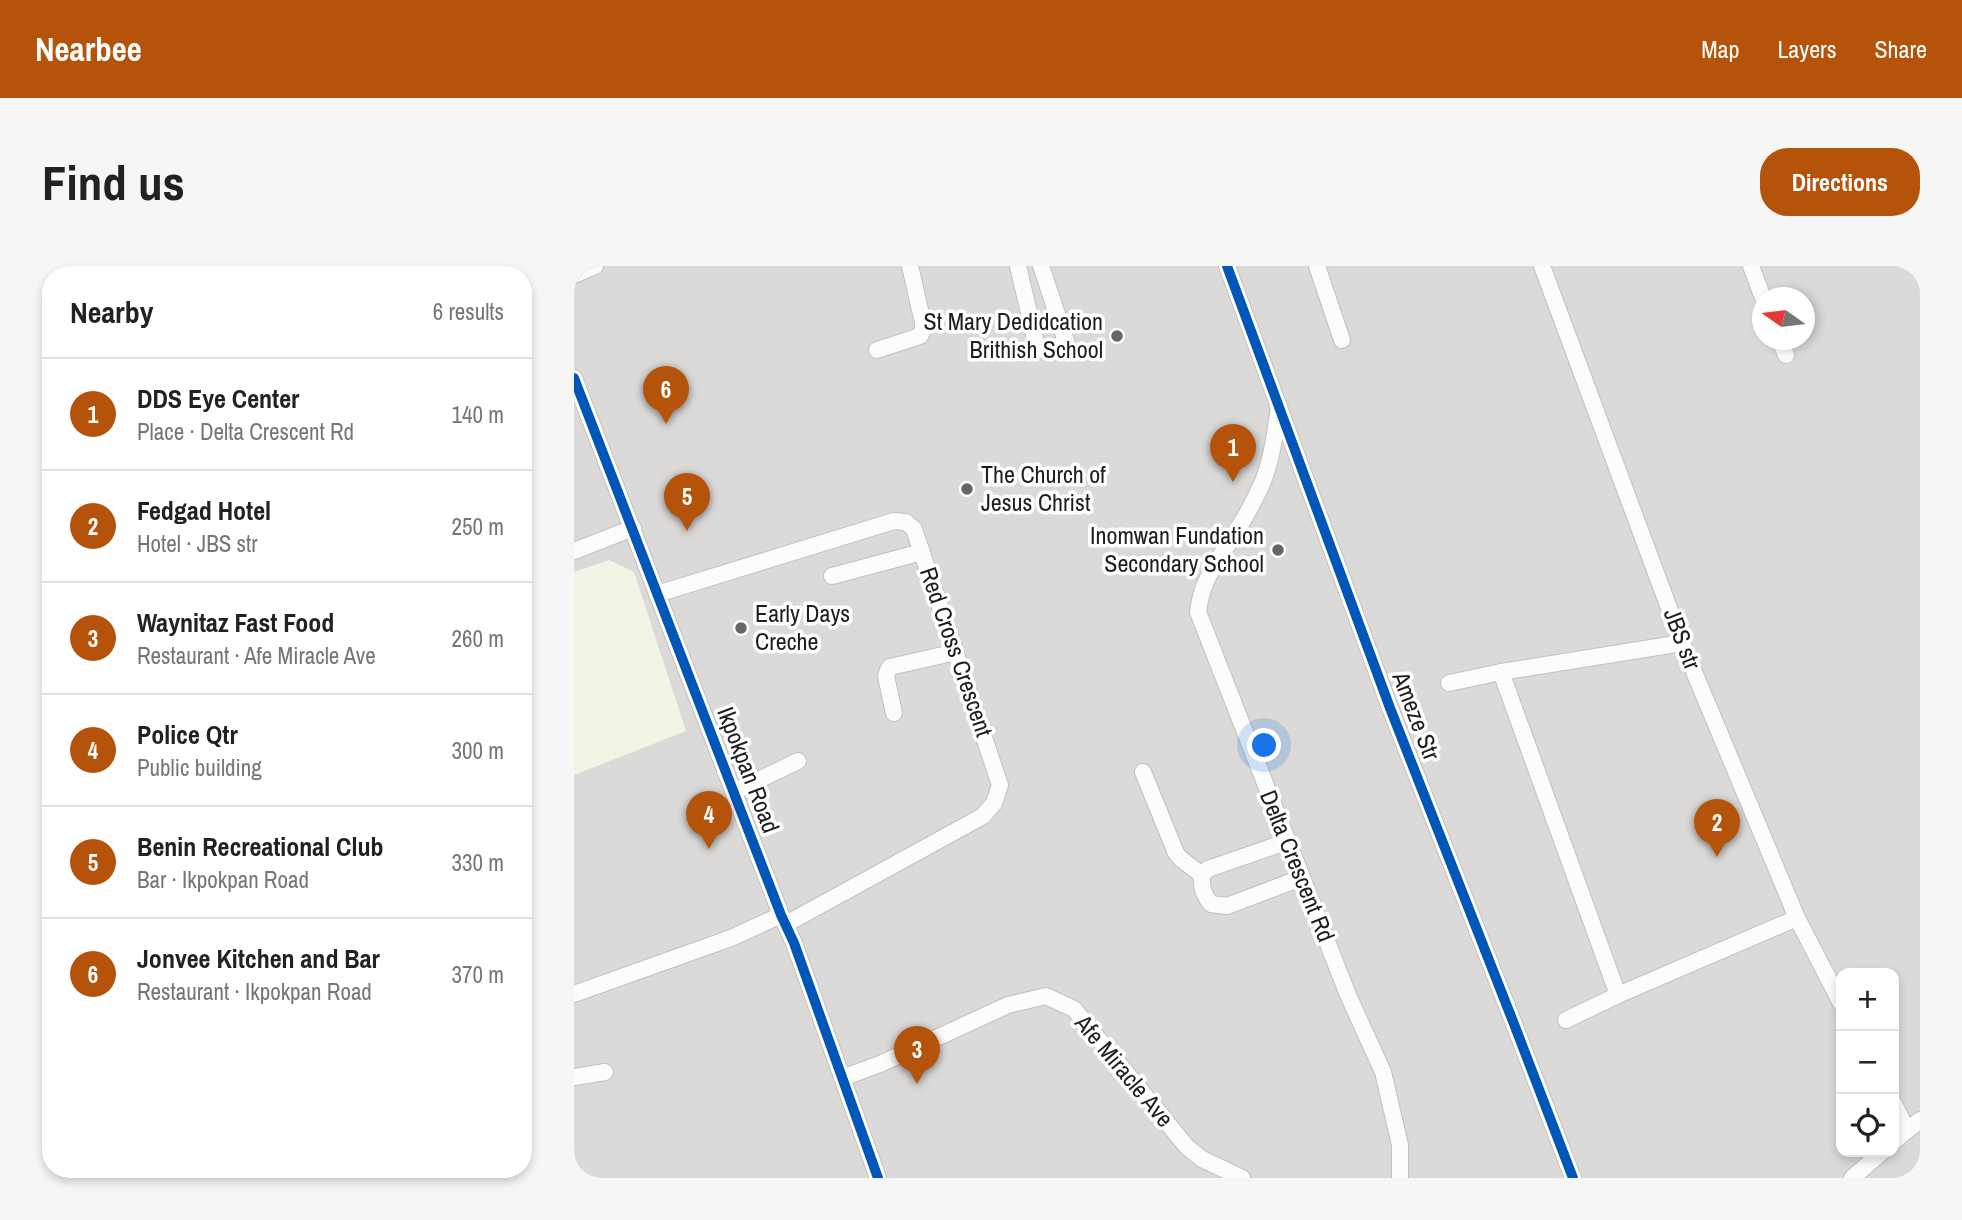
<!DOCTYPE html>
<html lang="en">
<head>
<meta charset="utf-8">
<style>
	body { margin:0; font-family:"Archivo Narrow",sans-serif; background:#f6f6f6; color:#222 }
	.controls { position:absolute; right:21px; bottom:21px; display:grid; overflow:hidden; border-radius:14px; box-shadow:0 4px 10px #0003 }
	.controls button { width:63px; height:63px; display:grid; place-items:center; padding:0; border:0; border-bottom:2px solid #e0e0e0; background:#fff; color:#222; font:35px sans-serif }
	.compass { position:absolute; left:1178px; top:21px; width:63px; height:63px; border-radius:50%; background:#fff; box-shadow:0 4px 10px #0003; rotate:284deg }
	.you { position:absolute; left:691px; top:480px; width:24px; height:24px; margin:-18px; border:5px solid #fff; border-radius:50%; background:#1a73e8; box-shadow:0 0 0 10px #1a73e833 }
	.badge { display:grid; place-items:center; width:46px; height:46px; border-radius:50%; background:#b45309; color:#fff; font-size:23px; font-weight:700 }
	.pin { position:absolute; translate:-50% -58px; filter:drop-shadow(0 2px 4px #0008) }
	.pin::after { content:''; position:absolute; top:37px; width:24px; height:21px; background:inherit; clip-path:polygon(0 0,100% 0,50% 100%) }
	.list { margin:0; padding:0; list-style:none }
	h2 { display:flex; justify-content:space-between; align-items:center; height:91px; margin:0; padding:0 28px; font-size:30px }
	h2 small { font-size:23px; font-weight:400; color:#767676 }
	.list li { display:grid; grid-template-columns:46px 1fr auto; gap:21px; align-items:center; box-sizing:border-box; height:112px; padding:0 28px; border-top:2px solid #e0e0e0 }
	.list b { display:block; font-size:26px; white-space:nowrap }
	.list p { margin:0; font-size:23px; white-space:nowrap; color:#767676 }
	.list em { font-size:23px; font-style:normal; color:#767676 }
	.icon { flex:none; width:38px; height:38px; fill:none; stroke:currentColor; stroke-width:2; stroke-linecap:round; stroke-linejoin:round }
	.map { position:relative; flex:none; width:1346px; height:912px; overflow:hidden; border-radius:28px }
	header { display:flex; align-items:center; gap:42px; box-sizing:border-box; height:98px; padding:0 35px; background:#b45309; color:#fff }
	header strong { font-size:33px }
	nav { display:flex; gap:38px; margin-inline-start:auto; font-size:24px }
	.intro { display:flex; align-items:center; justify-content:space-between; box-sizing:border-box; height:168px; padding:0 42px }
	h1 { margin:0; font-size:49px }
	.button { padding:18px 32px; border-radius:28px; background:#b45309; color:#fff; font-size:24px; font-weight:700 }
	main { display:flex; gap:42px; padding:0 42px }
	aside { flex:1; background:#fff; border-radius:28px; box-shadow:0 4px 10px #0003 }
	.map>svg:first-child { display:block }
</style>
</head>
<body>
<header>
<strong>Nearbee</strong>
<nav><a>Map</a><a>Layers</a><a>Share</a></nav>
</header>
<div class="intro"><h1>Find us</h1><a class="button">Directions</a></div>
<main>
<aside>
<h2>Nearby<small>6 results</small></h2>
<ul class="list">
<li><span class="badge">1</span><div><b>DDS Eye Center</b><p>Place · Delta Crescent Rd</p></div><em>140 m</em></li>
<li><span class="badge">2</span><div><b>Fedgad Hotel</b><p>Hotel · JBS str</p></div><em>250 m</em></li>
<li><span class="badge">3</span><div><b>Waynitaz Fast Food</b><p>Restaurant · Afe Miracle Ave</p></div><em>260 m</em></li>
<li><span class="badge">4</span><div><b>Police Qtr</b><p>Public building</p></div><em>300 m</em></li>
<li><span class="badge">5</span><div><b>Benin Recreational Club</b><p>Bar · Ikpokpan Road</p></div><em>330 m</em></li>
<li><span class="badge">6</span><div><b>Jonvee Kitchen and Bar</b><p>Restaurant · Ikpokpan Road</p></div><em>370 m</em></li>
</ul>
</aside>
<div class="map">
<svg width="1346" height="912" viewBox="0 0 1346 912">
	<rect width="100%" height="100%" fill="#ecebe7"/>
	<path fill="#dbdad8" fill-rule="evenodd" d="M0,0H1346V912H0ZM1188,32H1230V74H1188ZM1267,707H1320V886H1267Z"/>
	<path fill="#f3f4e4" d="M35,294L60,306L112,465L0,509V306Z"/>
	<g fill="none" stroke-linecap="round" stroke-linejoin="round">
		<g stroke="#c2c1bf" stroke-width="18">
			<g id="minor">
				<path d="M444,0L463,81L468,84L491,78L492,75L467,0"/>
				<path d="M653,0L816,442L940,758L999,912"/>
				<path d="M743,0L768,74"/>
				<path d="M968,0L1108,377L1223,652L1267,737"/>
				<path d="M1177,0L1189,32"/>
				<path d="M0,9L21,0"/>
				<path d="M1206,74L1212,89"/>
				<path d="M303,84L346,70L349,64V57L336,0"/>
				<path d="M0,112L207,649L220,677L304,912"/>
				<path d="M705,141C701,167 698,195 687,220C680,235 672,250 663,264C646,292 628,311 624,346L774,729L809,806L826,879V912"/>
				<path d="M0,285L59,262"/>
				<path d="M258,310L348,286"/>
				<path d="M83,328L320,255L332,256L340,263L426,519L420,537L409,550L212,658"/>
				<path d="M927,406L1044,729"/>
				<path d="M875,417L927,406L1108,377"/>
				<path d="M320,447L312,410L314,404L316,401L382,386"/>
				<path d="M569,506L602,587L607,593L628,609C627,621 629,628 637,638L653,640L727,612"/>
				<path d="M160,526L224,495"/>
				<path d="M628,609L634,603L712,576"/>
				<path d="M0,728L157,672L207,649"/>
				<path d="M992,754L1044,729L1223,652"/>
				<path d="M0,811L31,806"/>
				<path d="M268,812L306,798L434,739L472,730L500,743L613,881L628,893L668,912"/>
				<path d="M1320,838L1333,864"/>
				<path d="M1320,875L1346,854"/>
				<path d="M1278,912L1308,886"/>
			</g>
		</g>
		<use href="#minor" stroke="#fcfcfb" stroke-width="16"/>
		<g stroke="#fff" stroke-width="15">
			<g id="cycleway">
				<path d="M653,0L816,442L940,758L999,912"/>
				<path d="M0,112L207,649L220,677L304,912"/>
			</g>
		</g>
		<use href="#cycleway" stroke="#0057b8" stroke-width="10"/>
	</g>
	<g fill="#666664" stroke="#fff" stroke-width="2.5">
		<circle cx="543" cy="70" r="7"/>
		<circle cx="393" cy="223" r="7"/>
		<circle cx="704" cy="284" r="7"/>
		<circle cx="167" cy="362" r="7"/>
	</g>
	<g text-anchor="middle" stroke-width="7" stroke-linejoin="round" paint-order="stroke">
		<g font-size="24" fill="#1e1e1e" stroke="#fff" text-anchor="end">
			<text x="529" y="64">St Mary Dedidcation<tspan x="529" dy="28">Brithish School</tspan></text>
			<text x="407" y="217" text-anchor="start">The Church of<tspan x="407" dy="28">Jesus Christ</tspan></text>
			<text x="690" y="278">Inomwan Fundation<tspan x="690" dy="28">Secondary School</tspan></text>
			<text x="181" y="356" text-anchor="start">Early Days<tspan x="181" dy="28">Creche</tspan></text>
		</g>
		<g font-size="24" fill="#1e1e1e" stroke="#fff">
			<text transform="translate(1108 373) rotate(69)" y="8">JBS str</text>
			<text transform="translate(382 386) rotate(71)" y="8">Red Cross Crescent</text>
			<text transform="translate(842 450) rotate(69)" y="8">Ameze Str</text>
			<text transform="translate(174 504) rotate(69)" y="8">Ikpokpan Road</text>
			<text transform="translate(723 600) rotate(68)" y="8">Delta Crescent Rd</text>
			<text transform="translate(550 805) rotate(50)" y="8">Afe Miracle Ave</text>
		</g>
	</g>
</svg>
<div class="controls">
<button>+</button>
<button>−</button>
<button><svg class="icon" aria-label="locate" viewBox="0 0 24 24"><circle cx="12" cy="12" r="6"/><path d="M12 2v4M12 18v4M2 12h4M18 12h4"/></svg></button>
</div>
<svg class="compass" viewBox="-18 -18 36 36"><path d="M0-13l5 13h-10z" fill="#e53935"/><path d="M0 13l5-13h-10z" fill="#767676"/></svg>
<div class="you"></div>
<div class="pin badge" style="left:659px;top:216px">1</div>
<div class="pin badge" style="left:1143px;top:591px">2</div>
<div class="pin badge" style="left:343px;top:818px">3</div>
<div class="pin badge" style="left:135px;top:583px">4</div>
<div class="pin badge" style="left:113px;top:265px">5</div>
<div class="pin badge" style="left:92px;top:158px">6</div>
</div>
</main>
</body>
</html>
